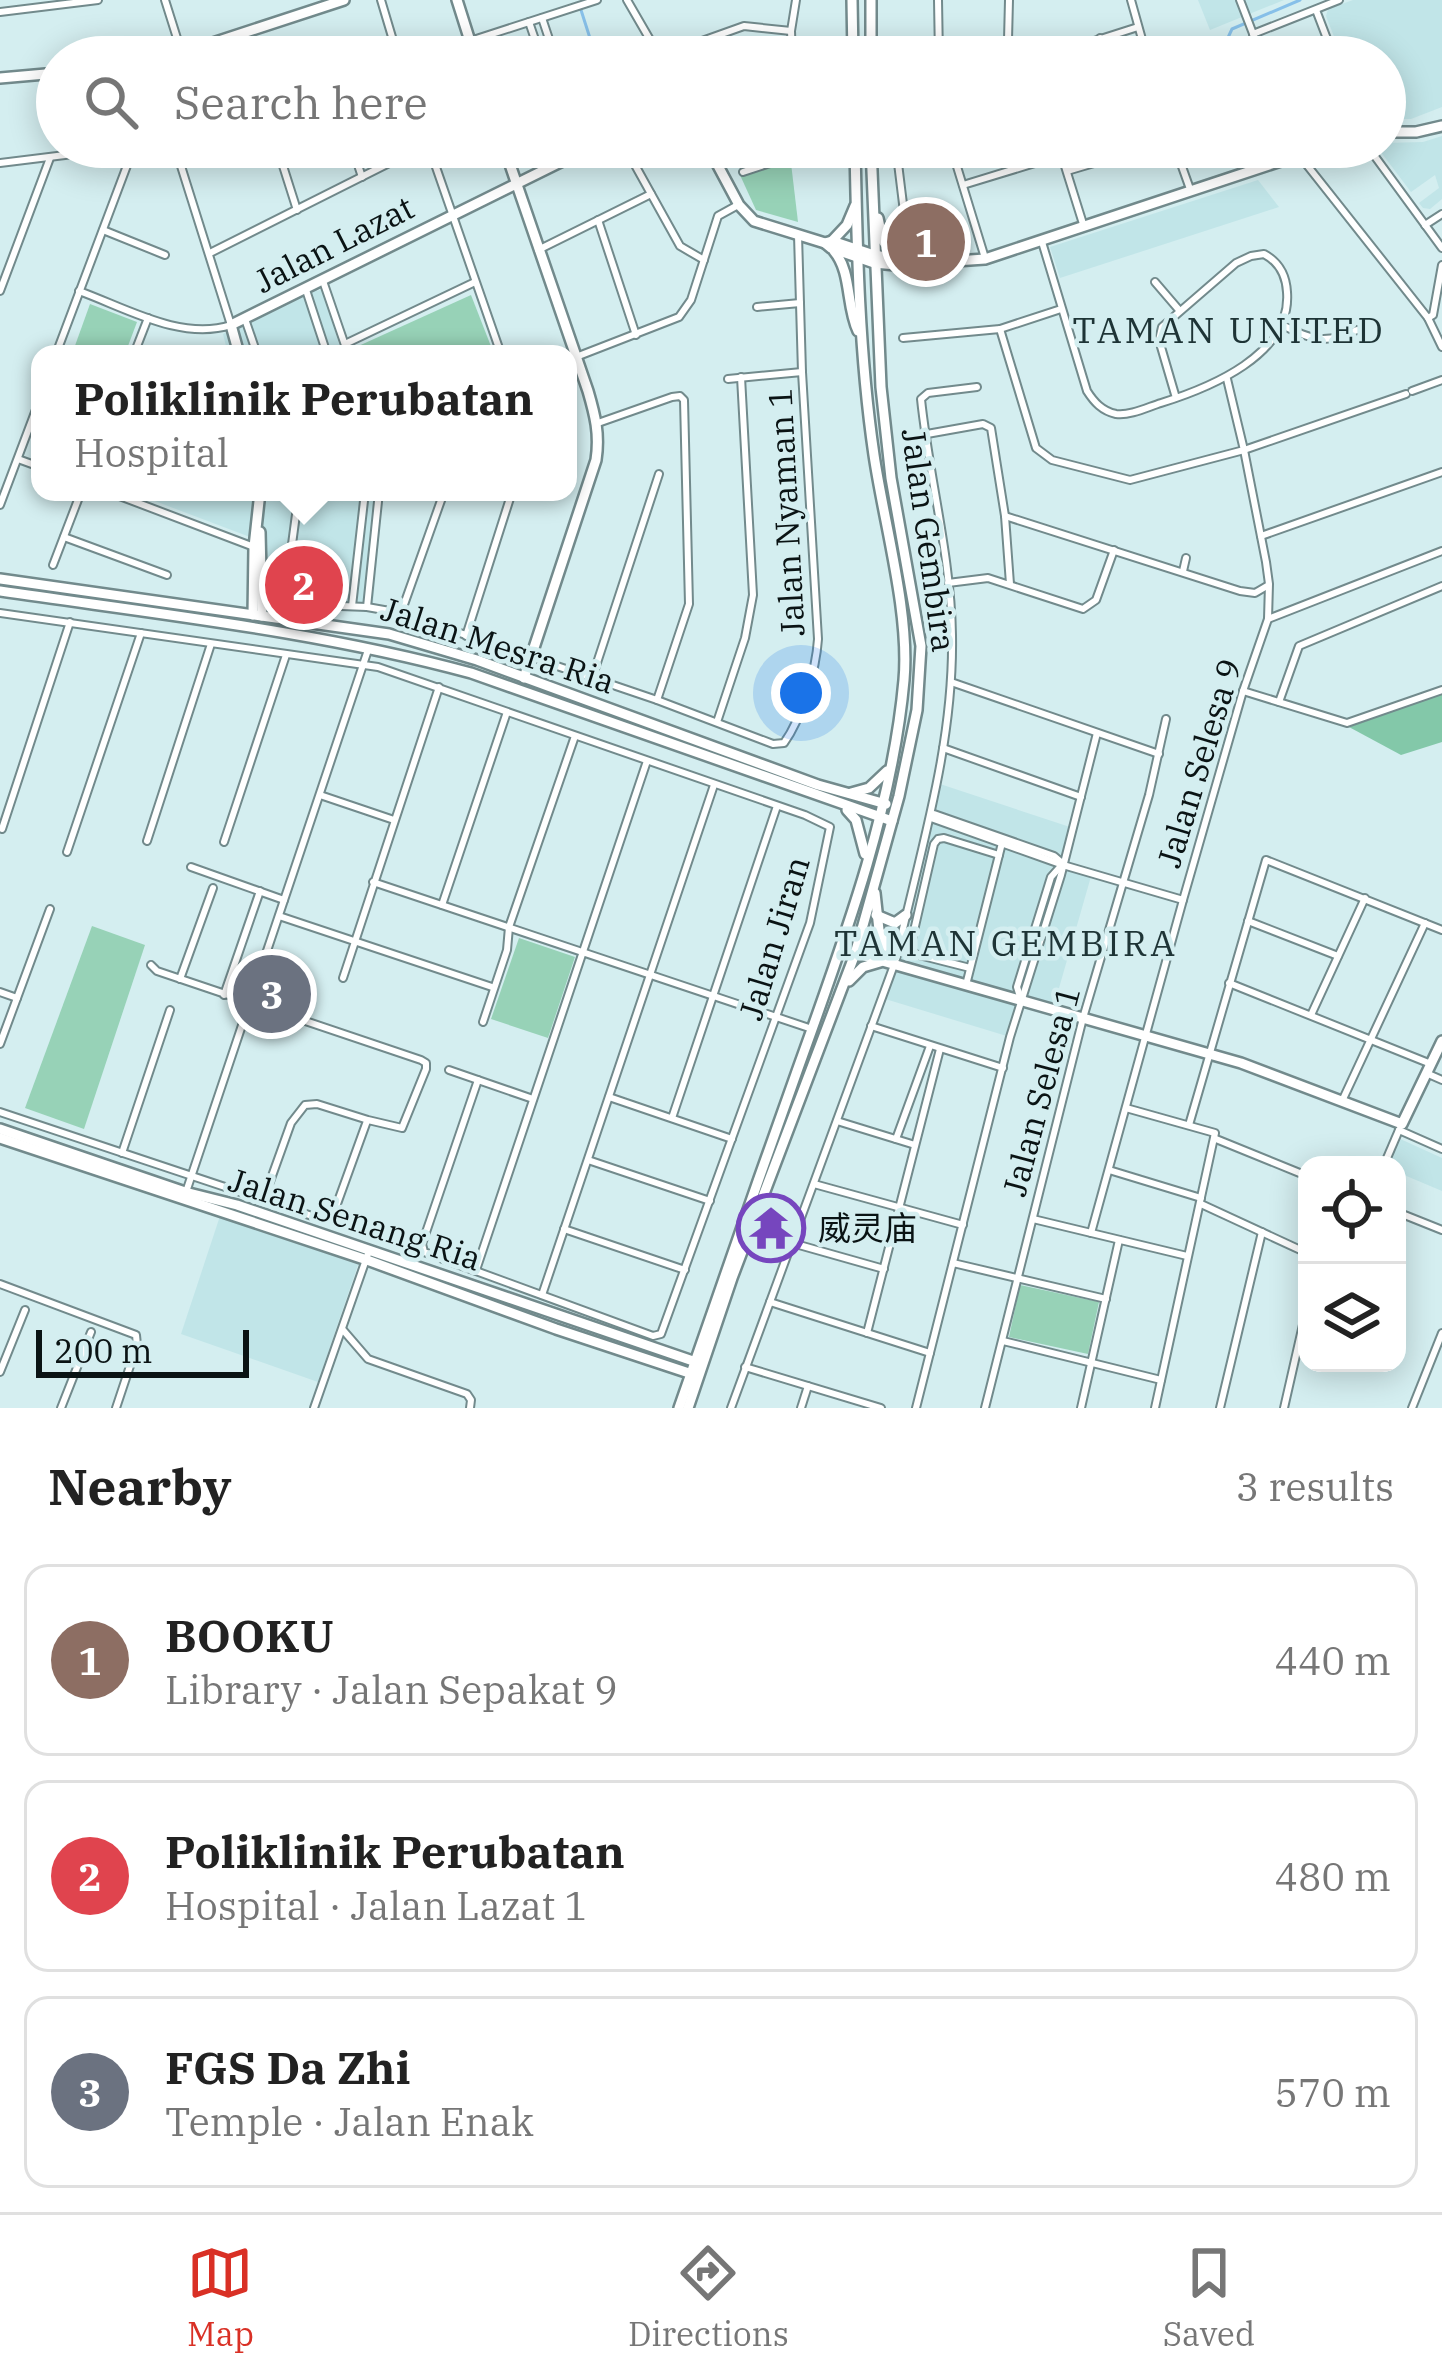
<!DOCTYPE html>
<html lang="en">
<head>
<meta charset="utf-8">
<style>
	body { margin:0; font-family:"IBM Plex Serif","Noto Sans SC",serif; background:#f6f6f6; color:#222 }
	.controls { position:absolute; right:36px; bottom:36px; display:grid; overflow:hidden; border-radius:24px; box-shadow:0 6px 30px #0003 }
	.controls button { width:108px; height:108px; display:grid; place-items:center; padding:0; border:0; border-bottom:3px solid #e0e0e0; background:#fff; color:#222; font:60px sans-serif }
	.scale { position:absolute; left:36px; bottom:30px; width:213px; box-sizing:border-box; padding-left:12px; border:6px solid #0a1314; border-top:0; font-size:33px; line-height:42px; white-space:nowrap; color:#0a1314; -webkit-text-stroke:9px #d4eef0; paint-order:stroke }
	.you { position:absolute; left:801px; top:693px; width:42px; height:42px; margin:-30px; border:9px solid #fff; border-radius:50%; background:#1a73e8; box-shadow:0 0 0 18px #1a73e833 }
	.badge { display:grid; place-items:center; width:78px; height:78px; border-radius:50%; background:#d93025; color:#fff; font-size:39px; font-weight:700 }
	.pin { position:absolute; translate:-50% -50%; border:6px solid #fff; box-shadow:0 3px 12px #0006 }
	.popup { position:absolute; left:31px; top:345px; width:546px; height:156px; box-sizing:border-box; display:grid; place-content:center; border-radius:24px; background:#fff; filter:drop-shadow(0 3px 9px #0005); font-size:39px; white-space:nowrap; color:#767676 }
	.popup b { font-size:45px; color:#222 }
	.popup::after { content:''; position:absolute; left:50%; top:100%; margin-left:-24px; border:24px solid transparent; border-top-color:#fff }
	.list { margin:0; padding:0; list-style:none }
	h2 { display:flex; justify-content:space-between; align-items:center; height:156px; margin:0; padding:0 48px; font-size:51px }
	h2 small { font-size:39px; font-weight:400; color:#767676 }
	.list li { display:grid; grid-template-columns:78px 1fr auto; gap:36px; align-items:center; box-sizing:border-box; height:192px; margin:0 24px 24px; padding:0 24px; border:3px solid #e0e0e0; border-radius:24px }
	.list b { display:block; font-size:45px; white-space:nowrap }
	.list p { margin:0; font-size:39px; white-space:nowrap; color:#767676 }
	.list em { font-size:39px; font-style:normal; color:#767676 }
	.icon { flex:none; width:66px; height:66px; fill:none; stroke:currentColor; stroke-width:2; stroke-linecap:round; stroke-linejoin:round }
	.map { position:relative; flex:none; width:1442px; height:1408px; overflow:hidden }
	.search { position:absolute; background:#fff; box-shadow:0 6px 30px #0003; left:36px; right:36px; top:36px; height:132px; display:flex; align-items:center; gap:30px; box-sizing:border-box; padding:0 42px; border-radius:66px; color:#767676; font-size:45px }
	.sheet { height:804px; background:#fff }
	nav { display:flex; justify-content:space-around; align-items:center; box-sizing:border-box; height:168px; border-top:3px solid #e0e0e0; background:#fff; font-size:33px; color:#767676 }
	nav a { display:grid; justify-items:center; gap:6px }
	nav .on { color:#d93025 }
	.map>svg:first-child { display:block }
</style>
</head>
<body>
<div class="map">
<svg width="1442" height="1408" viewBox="0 0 1442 1408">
	<rect width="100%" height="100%" fill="#d4eef0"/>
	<g fill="#c1e5e8">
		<path d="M1198,0H1284L1210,30Z"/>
		<path d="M1353,0H1442V107L1411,119H1385V57H1342L1326,16L1328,9Z"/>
		<path d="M1442,136V199L1430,209L1423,208L1419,203L1439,188L1435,175L1411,192L1377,147H1385V143L1423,142Z"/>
		<path d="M1258,180L1279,207L1060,278L1050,247Z"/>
		<path d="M315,288L317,291L323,289L342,354H228L223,334Z"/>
		<path d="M131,492H378L382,506L373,604L264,596L263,542Z"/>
		<path d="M937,783L1073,828L1063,865L1092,873L1053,1009L1021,1000L1010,1037L882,998Z"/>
		<path d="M1398,1138L1442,1158V1191L1397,1172V1165H1387Z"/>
		<path d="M221,1213L359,1262L318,1382L181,1334Z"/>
	</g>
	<g fill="#97d2b7">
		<path d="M791,163L798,222L756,210L740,175Z"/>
		<path d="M471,295L494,354H355L354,348Z"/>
		<path d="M90,304L137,322L125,354H72Z"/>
		<path d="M92,926L145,945L84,1129L25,1108Z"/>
		<path d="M519,938L575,957L548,1038L491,1019Z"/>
		<path d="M1020,1285L1099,1302L1088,1354L1009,1337Z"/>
	</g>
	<path fill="#83c8a9" d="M1442,694V742L1401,755L1349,727Z"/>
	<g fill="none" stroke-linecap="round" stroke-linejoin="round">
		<g stroke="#87c0e9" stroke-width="3">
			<path d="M581,10L596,57"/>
			<path d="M1219,57L1232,29L1300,0"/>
		</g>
		<g stroke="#728a8c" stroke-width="10">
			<g id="street">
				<path d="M165,0L182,54"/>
				<path d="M381,0L398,57"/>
				<path d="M627,0L660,57"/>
				<path d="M938,0L939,57"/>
				<path d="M1009,0L1008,40L1012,57"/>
				<path d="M1131,0L1147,57"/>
				<path d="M1240,0L1262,57"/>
				<path d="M1316,10L1334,57"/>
				<path d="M0,12L98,0"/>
				<path d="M542,18L555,57"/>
				<path d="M529,22L541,57"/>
				<path d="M1253,34L1339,0"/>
				<path d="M1100,38L1106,57"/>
				<path d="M470,41L597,0"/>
				<path d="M660,56L744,26L791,31"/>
				<path d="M637,57L657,51"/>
				<path d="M792,57L791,31L796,0"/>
				<path d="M1044,57L1138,27"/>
				<path d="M277,147L297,210"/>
				<path d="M352,147L362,177"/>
				<path d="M429,147L501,354"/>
				<path d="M625,147L680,246L704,260"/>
				<path d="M896,147L904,212L916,263"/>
				<path d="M951,147L985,258"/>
				<path d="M1059,147L1084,227"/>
				<path d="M1175,147L1190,189"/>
				<path d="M1296,147L1299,155L1428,318L1442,347"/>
				<path d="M1368,147L1442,248"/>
				<path d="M955,161L995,147"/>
				<path d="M0,163L130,147"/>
				<path d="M1067,171L1148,147"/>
				<path d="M743,172L782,159L790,147"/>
				<path d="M963,185L1061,155"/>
				<path d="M598,220L636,335"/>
				<path d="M1425,225L1442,214"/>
				<path d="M103,230L165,255"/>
				<path d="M1042,242L1087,391C1094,402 1102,411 1116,414C1130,416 1148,407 1161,403C1209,388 1292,355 1287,292C1286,275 1279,262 1264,254L1251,256L1236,263L1162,327L1159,340L1176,398"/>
				<path d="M538,250L651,194"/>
				<path d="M210,253L421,147"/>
				<path d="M323,281L348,354"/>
				<path d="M1155,282L1179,310"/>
				<path d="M306,290L327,354"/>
				<path d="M0,291L50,158"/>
				<path d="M79,291C126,308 181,341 231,325L175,147"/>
				<path d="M757,307L800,303"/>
				<path d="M1428,318L1433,315L1442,265"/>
				<path d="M245,319L257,354"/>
				<path d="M1282,325C1313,340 1324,345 1357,330"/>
				<path d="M1000,329L1036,448L1052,460L1130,480L1244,450L1406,394"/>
				<path d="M903,338L1000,329L1061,309"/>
				<path d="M345,344L475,282"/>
				<path d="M56,354L134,147"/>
				<path d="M134,354L148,318"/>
				<path d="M576,357L679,317L691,300L718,216L738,205"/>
				<path d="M728,379L802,372"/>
				<path d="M1412,391L1442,380"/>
				<path d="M598,423L672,397L680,396L684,400L689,604L657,700"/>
				<path d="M927,434L983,424L991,428L1005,516L1010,584"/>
				<path d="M18,459L40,467"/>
				<path d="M109,492L254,547"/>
				<path d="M0,505L40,399"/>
				<path d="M1005,516L1240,591L1255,593L1267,586"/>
				<path d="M1261,536L1442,472"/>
				<path d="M64,537L167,575"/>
				<path d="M53,565L81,492"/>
				<path d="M1183,571L1186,558"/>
				<path d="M948,583L988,578L1083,609L1096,600L1114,550"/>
				<path d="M263,603L367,607L401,613L657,700L773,744L784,743C802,718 816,670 818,639L802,372L798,235"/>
				<path d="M284,604L299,492"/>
				<path d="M352,606L365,492"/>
				<path d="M367,607L379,492"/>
				<path d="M0,613L378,667L805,815L830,827L810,923L661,1334L653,1336L424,1252L422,1244L478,1080"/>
				<path d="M401,613L444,492"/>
				<path d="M1268,619L1442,551"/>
				<path d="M466,636L512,492"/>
				<path d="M592,678L659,474"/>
				<path d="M951,682L1159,754"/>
				<path d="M1243,691L1347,723L1442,690"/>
				<path d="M1279,702L1299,646L1442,586"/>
				<path d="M717,722L745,638L753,595L741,377"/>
				<path d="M943,748L1081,797"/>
				<path d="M320,795L394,820"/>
				<path d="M934,814L1054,856L1061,862"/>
				<path d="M931,818L1063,865L1183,900"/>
				<path d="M2,829L70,622"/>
				<path d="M147,841L211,644"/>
				<path d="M224,842L286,655"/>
				<path d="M67,852L141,633"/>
				<path d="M191,867L284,900"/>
				<path d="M373,882L812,1029"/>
				<path d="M442,905L507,712"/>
				<path d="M279,916L492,987"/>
				<path d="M1248,921L1338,956"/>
				<path d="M896,959C920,851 954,746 952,635C951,556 929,477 921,399L928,393L977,387"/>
				<path d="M151,965L157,971L421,1060L426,1063V1069L402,1128L368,1120L317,1104L305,1105L291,1123L263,1201"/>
				<path d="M970,968L915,954L910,948L934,844L938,839L944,838L999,855"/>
				<path d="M343,978L439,687"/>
				<path d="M180,979L213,888"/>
				<path d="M967,981L1002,843"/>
				<path d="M1229,983L1431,1064"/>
				<path d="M0,992L17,998"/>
				<path d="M224,995L260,891"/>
				<path d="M1021,1000L1017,987L1051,877L1060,867"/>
				<path d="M1311,1015L1365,898"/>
				<path d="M483,1022L507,950L509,927L575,736"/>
				<path d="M871,1026L1003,1068"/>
				<path d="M0,1044L50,909"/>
				<path d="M449,1070L533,1099"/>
				<path d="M1426,1073L1442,1080"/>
				<path d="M609,1097L732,1139"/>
				<path d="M1343,1099L1425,923"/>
				<path d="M1126,1108L1215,1133L1155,1408"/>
				<path d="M0,1112L324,1220L333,1215L367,1121"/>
				<path d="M672,1118L777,806"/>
				<path d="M837,1121L915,1145"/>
				<path d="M1189,1125L1266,860L1442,930"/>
				<path d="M1399,1130L1442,1149"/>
				<path d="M896,1139L930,1046"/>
				<path d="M1216,1139L1307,1176"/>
				<path d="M122,1153L170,1010"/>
				<path d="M588,1160L710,1201"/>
				<path d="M1384,1165L1399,1130"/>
				<path d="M1109,1170L1201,1198"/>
				<path d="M814,1184L963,1225"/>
				<path d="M185,1195L368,650"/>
				<path d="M1201,1204L1307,1253"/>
				<path d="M1397,1212L1442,1230"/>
				<path d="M1033,1219L1187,1256"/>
				<path d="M564,1229L685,1270"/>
				<path d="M1091,1233L1183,900L1243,691L1268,619L1269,584L1266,562L1244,450L1227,379"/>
				<path d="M792,1243L884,1269"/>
				<path d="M953,1263L1106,1299"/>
				<path d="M476,1270L647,761"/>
				<path d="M0,1284L136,1335L137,1345L116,1408"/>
				<path d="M542,1295L714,785"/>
				<path d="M770,1302L930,1353"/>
				<path d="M343,1330L368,1359L467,1394L471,1400L470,1408"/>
				<path d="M867,1333L940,1049"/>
				<path d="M1003,1341L1161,1380"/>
				<path d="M745,1367L881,1408"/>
				<path d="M0,1372L25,1310"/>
				<path d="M61,1408L91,1332"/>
				<path d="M314,1408L369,1251"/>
				<path d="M731,1408L894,965"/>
				<path d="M801,1408L808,1386"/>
				<path d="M916,1408L1010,1037L1061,875L1097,733"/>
				<path d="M985,1408L1083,1018L1149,795L1166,719"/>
				<path d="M1081,1408L1119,1240"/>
				<path d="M1220,1408L1262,1232"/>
				<path d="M1284,1408L1307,1307"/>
				<path d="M1412,1408L1442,1333"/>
			</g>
		</g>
		<g stroke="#728a8c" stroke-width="14">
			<g id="secondary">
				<path d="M457,0L475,57"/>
				<path d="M852,0L853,57"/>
				<path d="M170,57L344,0"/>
				<path d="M871,57V0"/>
				<path d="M0,78L57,73"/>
				<path d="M1385,132H1416L1442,126"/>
				<path d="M504,147L588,391C595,415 600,434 596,460L524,678"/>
				<path d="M708,147L739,205L754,221L825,243L832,241L874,255L911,261"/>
				<path d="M878,218L883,241L894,256"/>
				<path d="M832,241L847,225L855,206"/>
				<path d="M825,243L831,248L874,263L896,265L985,259L1323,147"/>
				<path d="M834,251C852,272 846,306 858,331"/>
				<path d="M239,354L231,325L591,147"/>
				<path d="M260,532L262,616"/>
				<path d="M0,579L389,634L477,660L818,785L886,804"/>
				<path d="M0,591C157,614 317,631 471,673L892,821"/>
				<path d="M253,615L254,547L260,492"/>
				<path d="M851,793L869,788L887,771"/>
				<path d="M847,810L856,820L865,854"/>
				<path d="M875,893L879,930L893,959"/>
				<path d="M876,915L895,923L906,915"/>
				<path d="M854,953L1241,1063L1402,1124L1442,1041"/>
				<path d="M849,981L863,967L880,962"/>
				<path d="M0,1129L185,1192L237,1205L693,1361"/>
				<path d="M0,1138L367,1260L556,1329L689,1373"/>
				<path d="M679,1408C718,1297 756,1185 796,1074C841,948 892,814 904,680C910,613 884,523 874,455C859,353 857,250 855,147"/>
				<path d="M688,1408L732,1278L855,954L899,796L917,710L921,646L891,478L881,387L871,147"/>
			</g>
		</g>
		<use href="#street" stroke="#fff" stroke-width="6"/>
		<use href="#secondary" stroke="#fff" stroke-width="9"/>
	</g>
	<defs>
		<g id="temple-ring" transform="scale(3.45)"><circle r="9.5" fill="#d4eef0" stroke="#7646be" stroke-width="1.5"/><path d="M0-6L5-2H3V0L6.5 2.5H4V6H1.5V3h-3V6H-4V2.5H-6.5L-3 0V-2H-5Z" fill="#7646be"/></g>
	</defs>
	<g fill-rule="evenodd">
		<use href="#temple-ring" x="771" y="1228"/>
	</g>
	<g text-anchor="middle" stroke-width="9" stroke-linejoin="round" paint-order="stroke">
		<g font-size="33" fill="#0a1314" stroke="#d4eef0">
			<text transform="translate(334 244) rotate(-27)" y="12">Jalan Lazat</text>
			<text transform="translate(786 512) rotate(-93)" y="12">Jalan Nyaman 1</text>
			<text transform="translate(929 540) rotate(82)" y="12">Jalan Gembira</text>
			<text transform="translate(498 645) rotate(18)" y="12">Jalan Mesra Ria</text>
			<text transform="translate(1199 763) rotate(-73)" y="12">Jalan Selesa 9</text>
			<text transform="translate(774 938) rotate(-73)" y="12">Jalan Jiran</text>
			<text transform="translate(1041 1091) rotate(-75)" y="12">Jalan Selesa 1</text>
			<text transform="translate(355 1219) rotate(18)" y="12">Jalan Senang Ria</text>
		</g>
		<g font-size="33" fill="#0a1314" stroke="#d4eef0" text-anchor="start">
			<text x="818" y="1240">威灵庙</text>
		</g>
		<g font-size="36" letter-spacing="3" fill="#1e3436" stroke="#d4eef0">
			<text x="1229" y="343">TAMAN UNITED</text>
			<text x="1006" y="956">TAMAN GEMBIRA</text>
		</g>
	</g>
</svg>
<div class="controls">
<button><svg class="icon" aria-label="locate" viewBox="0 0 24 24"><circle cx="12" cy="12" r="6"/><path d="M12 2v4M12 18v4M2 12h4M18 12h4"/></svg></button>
<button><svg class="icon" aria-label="layers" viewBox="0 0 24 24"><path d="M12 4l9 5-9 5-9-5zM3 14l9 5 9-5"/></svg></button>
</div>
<div class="scale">200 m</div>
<div class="you"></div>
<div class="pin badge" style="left:926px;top:242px;background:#8d6e63">1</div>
<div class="pin badge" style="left:304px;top:585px;background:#e0444e">2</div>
<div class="popup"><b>Poliklinik Perubatan</b>Hospital</div>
<div class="pin badge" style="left:272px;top:994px;background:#6b7280">3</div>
<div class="search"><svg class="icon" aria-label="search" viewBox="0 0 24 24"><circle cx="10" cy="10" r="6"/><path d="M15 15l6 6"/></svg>Search here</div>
</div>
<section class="sheet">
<h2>Nearby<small>3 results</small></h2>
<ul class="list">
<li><span class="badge" style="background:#8d6e63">1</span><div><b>BOOKU</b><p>Library · Jalan Sepakat 9</p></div><em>440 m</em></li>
<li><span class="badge" style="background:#e0444e">2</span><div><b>Poliklinik Perubatan</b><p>Hospital · Jalan Lazat 1</p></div><em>480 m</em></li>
<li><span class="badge" style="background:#6b7280">3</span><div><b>FGS Da Zhi</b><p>Temple · Jalan Enak</p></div><em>570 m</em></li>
</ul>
</section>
<nav>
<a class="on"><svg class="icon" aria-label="map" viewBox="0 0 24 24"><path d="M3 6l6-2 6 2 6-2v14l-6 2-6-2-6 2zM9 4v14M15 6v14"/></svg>Map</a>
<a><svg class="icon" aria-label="directions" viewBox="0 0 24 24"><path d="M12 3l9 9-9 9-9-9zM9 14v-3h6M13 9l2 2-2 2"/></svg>Directions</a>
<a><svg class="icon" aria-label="saved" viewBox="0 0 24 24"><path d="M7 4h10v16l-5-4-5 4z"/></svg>Saved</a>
</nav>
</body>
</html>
